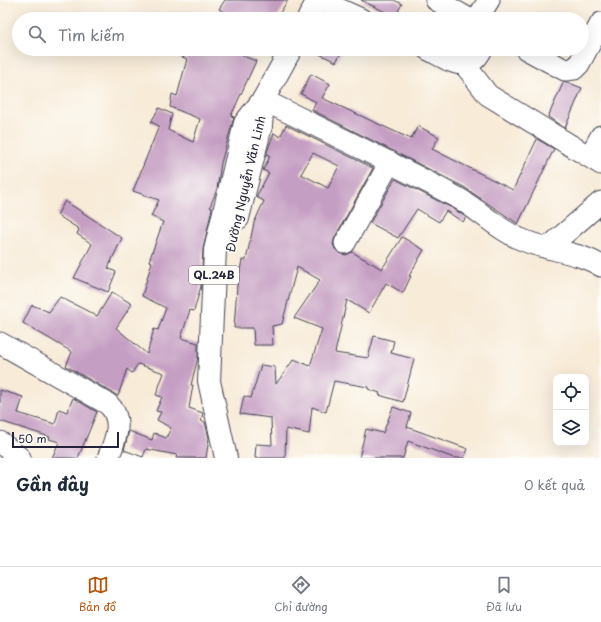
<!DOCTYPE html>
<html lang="vi">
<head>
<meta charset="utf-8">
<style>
	body { margin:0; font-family:"Playpen Sans",sans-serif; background:#f6f6f7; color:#1f2937 }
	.controls { position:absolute; right:12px; bottom:12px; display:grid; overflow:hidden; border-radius:8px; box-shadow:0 4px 16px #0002 }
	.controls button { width:36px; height:36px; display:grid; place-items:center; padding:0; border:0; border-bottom:1px solid #e0e1e3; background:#fff; color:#1f2937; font:20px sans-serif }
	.scale { position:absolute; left:12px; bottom:10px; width:107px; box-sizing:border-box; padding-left:4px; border:2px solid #22223b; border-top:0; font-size:11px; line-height:14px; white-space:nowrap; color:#22223b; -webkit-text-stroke:3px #fdfcf7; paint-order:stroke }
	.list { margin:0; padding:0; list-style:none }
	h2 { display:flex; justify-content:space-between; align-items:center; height:52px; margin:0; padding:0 16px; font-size:17px }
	h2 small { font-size:13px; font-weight:400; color:#747a83 }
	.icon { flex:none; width:22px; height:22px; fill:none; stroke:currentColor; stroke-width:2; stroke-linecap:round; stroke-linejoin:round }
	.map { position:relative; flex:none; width:601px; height:458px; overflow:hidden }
	.search { position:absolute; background:#fff; box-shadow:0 4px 16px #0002; left:12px; right:12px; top:12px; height:44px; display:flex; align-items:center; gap:10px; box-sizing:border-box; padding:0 14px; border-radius:22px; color:#747a83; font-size:15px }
	.sheet { height:108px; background:#fff }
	nav { display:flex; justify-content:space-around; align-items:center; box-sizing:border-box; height:56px; border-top:1px solid #e0e1e3; background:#fff; font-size:11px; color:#747a83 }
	nav a { display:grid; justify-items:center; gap:2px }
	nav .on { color:#b45309 }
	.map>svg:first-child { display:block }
</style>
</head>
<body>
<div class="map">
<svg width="601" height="458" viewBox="0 0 601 458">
	<rect width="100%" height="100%" fill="#fdfcf7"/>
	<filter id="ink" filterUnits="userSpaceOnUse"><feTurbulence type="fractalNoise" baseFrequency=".025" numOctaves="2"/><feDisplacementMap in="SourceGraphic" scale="8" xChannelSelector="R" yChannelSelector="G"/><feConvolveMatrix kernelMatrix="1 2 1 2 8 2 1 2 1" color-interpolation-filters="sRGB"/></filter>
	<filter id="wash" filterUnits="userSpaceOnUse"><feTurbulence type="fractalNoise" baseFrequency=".012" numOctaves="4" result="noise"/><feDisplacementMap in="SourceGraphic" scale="16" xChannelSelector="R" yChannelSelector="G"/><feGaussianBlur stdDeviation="0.9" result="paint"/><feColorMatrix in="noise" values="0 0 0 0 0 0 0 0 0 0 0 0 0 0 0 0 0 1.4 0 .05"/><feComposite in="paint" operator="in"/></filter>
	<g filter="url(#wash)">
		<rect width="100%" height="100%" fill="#f8ebd8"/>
		<g id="blocks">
			<g fill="#c59ec3" fill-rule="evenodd">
				<path d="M225,0H288L276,19H234L219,9Z"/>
				<path d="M361,0H394L402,4L395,17Z"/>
				<path d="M163,49H246L243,56L256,61L231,116L234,117L221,163L217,189L210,207L212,208L203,249L201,286L194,311L190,310L181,338L198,343V357L191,385H193L189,408L203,413L201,421L205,422L209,438L206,458H176L177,455L146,449L143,457L124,450L129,431L152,440L154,433L166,438L171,428L157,420L161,412L156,411L162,397L156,395L164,373L138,364L132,373L127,369L118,396L66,366L72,352L23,323L32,305L49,312L60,297L97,316L112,292L132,304L116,328L147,354L154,329L158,330L166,308L142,296L152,262L149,261L163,222L151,216L159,200L133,191L159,126L151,122L159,108L172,114L168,130L193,142L200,119L170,107L172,94L177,96L187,59Z"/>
				<path d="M309,49H343L336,62Z"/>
				<path d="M311,74L330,84L322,98L411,139L418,126L439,137L432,149L513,190L537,139L554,149L518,224L464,187L312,110L316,102L301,94Z"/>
				<path d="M564,81L582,88L565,128L548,117Z"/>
				<path d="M286,125L373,168L335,237L333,244L335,249L339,253L346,255L352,252L382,269L402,237L424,250L409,276H411L403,293L386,283L369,313L347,300L335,353L368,358L374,336L394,341L391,353L414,359L403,402L379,395L380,393L368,389V387L334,381L326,412L312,407L309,434L286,429L285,458H255L256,444L272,445L271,418L240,414L244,396L251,398L261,365L275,367L276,384L294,359L310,366L322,329L294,318L320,280L297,267L282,324L272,326L273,345H254L253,328H234L237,286L242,260H246L254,223L264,201L256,197L269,173L263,170L270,156L267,154V152L274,133L280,137ZM313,153L339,166L328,188L301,174Z"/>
				<path d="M395,179L452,208L466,217L463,222L446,211L439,222L417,209L398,238L370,223Z"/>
				<path d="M65,201L122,238L108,268L116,272L108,292L74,278L92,244L77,234L79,229L57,215Z"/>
				<path d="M0,390L23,397L18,413L55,424L59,409L67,412L73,398L97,412L78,458H52L59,442L49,439L50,437L0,421Z"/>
				<path d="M393,407L411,413L407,427L468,449L464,458H454L408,441L403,458H359L366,429L383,433Z"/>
			</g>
		</g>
	</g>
	<g filter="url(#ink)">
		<use href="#blocks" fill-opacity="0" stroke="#424053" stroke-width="1"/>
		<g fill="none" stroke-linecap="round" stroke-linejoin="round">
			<g stroke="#424053" stroke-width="23">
				<g id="minor">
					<path d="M319,0L361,19"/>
					<path d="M436,0L469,19"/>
					<path d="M477,19L489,0"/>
					<path d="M427,49C448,59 468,77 482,49"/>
					<path d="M526,49L565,70L574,69L579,64L601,23"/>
					<path d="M465,65L488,95L601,164"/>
					<path d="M263,100C329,132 394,164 458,198C479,210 496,228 518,238C544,251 576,250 601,266"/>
					<path d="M590,156L601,136"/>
					<path d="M345,243L390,162"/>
					<path d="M548,248L601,202"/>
					<path d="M0,343L108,404C124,419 116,439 108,458"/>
					<path d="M0,442L20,458"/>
				</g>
			</g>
			<g stroke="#424053" stroke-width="24">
				<g id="major">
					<path d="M308,19L318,0"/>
					<path d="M238,218L261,126L263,100"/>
					<path d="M226,458L209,381L215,250L245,123L263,100L291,49"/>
				</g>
			</g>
			<use href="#minor" stroke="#fff" stroke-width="21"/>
			<use href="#major" stroke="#fff" stroke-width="22"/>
		</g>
	</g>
	<g text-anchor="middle" stroke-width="3.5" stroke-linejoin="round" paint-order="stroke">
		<rect fill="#fdfcf7" stroke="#646373" stroke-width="1" x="189" y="266" width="50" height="18" rx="3"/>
		<g font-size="11" font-weight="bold" fill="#22223b">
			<text x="214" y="279">QL.24B</text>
		</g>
		<g font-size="12" fill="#22223b" stroke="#fdfcf7">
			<text transform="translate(246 184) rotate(-77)" y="4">Đường Nguyễn Văn Linh</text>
		</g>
	</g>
</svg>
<div class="controls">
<button><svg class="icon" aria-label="locate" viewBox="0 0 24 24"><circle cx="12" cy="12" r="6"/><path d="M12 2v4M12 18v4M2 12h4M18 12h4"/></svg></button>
<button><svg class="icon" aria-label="layers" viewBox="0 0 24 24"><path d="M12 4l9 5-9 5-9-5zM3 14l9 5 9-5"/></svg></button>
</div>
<div class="scale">50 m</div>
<div class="search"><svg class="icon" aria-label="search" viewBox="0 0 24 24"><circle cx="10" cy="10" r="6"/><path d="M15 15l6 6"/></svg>Tìm kiếm</div>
</div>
<section class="sheet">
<h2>Gần đây<small>0 kết quả</small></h2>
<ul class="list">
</ul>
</section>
<nav>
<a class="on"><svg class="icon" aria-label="map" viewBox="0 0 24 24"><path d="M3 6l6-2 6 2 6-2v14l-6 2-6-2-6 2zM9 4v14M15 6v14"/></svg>Bản đồ</a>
<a><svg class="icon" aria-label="directions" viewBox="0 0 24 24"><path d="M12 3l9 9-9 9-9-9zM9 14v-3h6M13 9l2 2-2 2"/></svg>Chỉ đường</a>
<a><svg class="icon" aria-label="saved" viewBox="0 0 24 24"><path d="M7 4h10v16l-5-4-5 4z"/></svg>Đã lưu</a>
</nav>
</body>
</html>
